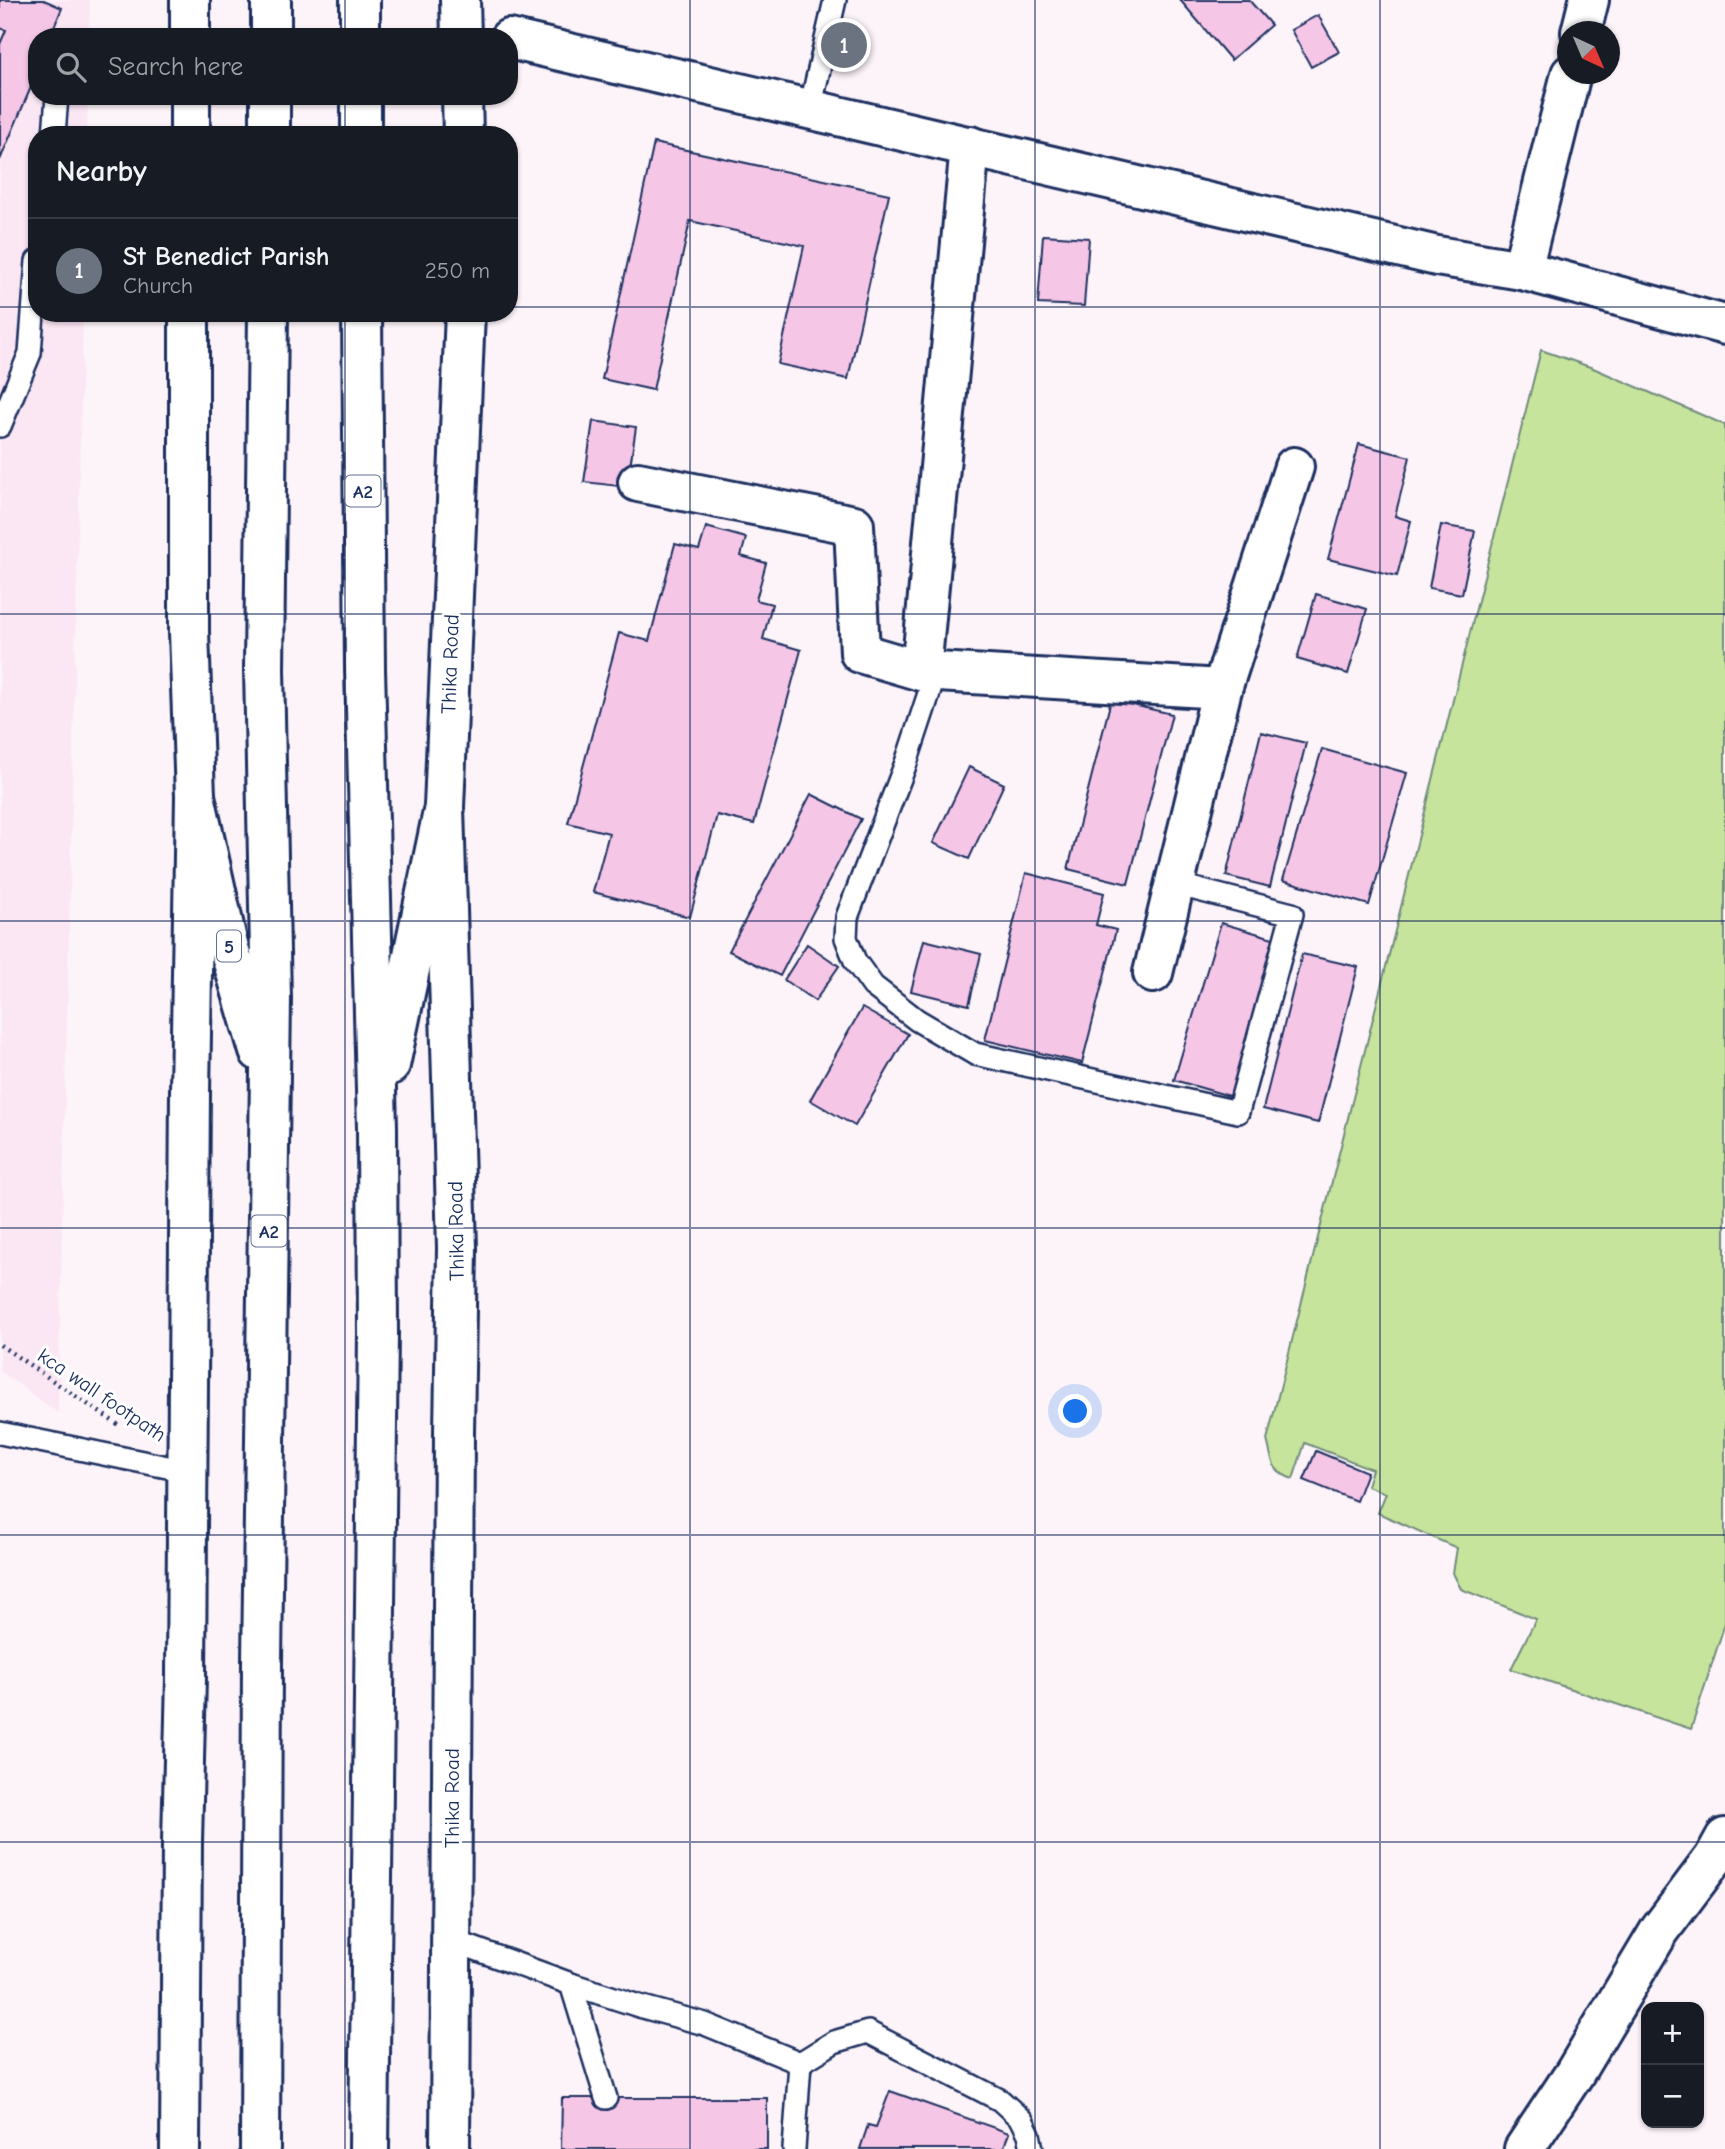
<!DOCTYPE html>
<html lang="en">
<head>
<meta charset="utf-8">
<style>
	body { margin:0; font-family:"Comic Neue",sans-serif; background:#20242c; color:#f1f3f6 }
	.controls { position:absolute; right:21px; bottom:21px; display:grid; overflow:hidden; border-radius:14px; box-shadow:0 2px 5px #0004 }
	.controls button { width:63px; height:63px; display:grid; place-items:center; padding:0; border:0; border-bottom:2px solid #363941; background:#171b24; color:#f1f3f6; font:35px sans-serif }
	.compass { position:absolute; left:1557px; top:21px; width:63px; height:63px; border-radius:50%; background:#171b24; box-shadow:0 2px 5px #0004; rotate:136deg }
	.you { position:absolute; left:1076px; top:1412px; width:24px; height:24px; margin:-18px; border:5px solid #fff; border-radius:50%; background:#1a73e8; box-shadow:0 0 0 10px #1a73e833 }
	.badge { display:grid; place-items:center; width:46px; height:46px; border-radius:50%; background:#c8321e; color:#fff; font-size:23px; font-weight:700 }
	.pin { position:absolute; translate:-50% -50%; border:4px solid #fff; box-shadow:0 2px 7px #0006 }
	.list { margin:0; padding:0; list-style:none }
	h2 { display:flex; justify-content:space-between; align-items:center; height:91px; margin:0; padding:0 28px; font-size:30px }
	h2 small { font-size:23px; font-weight:400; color:#9ea1a6 }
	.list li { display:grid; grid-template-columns:46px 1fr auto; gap:21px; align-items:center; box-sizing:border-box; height:105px; padding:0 28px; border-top:2px solid #363941 }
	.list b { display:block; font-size:26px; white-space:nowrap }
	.list p { margin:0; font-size:23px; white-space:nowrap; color:#9ea1a6 }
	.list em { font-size:23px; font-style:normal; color:#9ea1a6 }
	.icon { flex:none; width:38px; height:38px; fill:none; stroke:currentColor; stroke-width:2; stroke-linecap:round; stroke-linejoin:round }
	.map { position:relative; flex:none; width:1725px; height:2149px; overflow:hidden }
	.search { position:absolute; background:#171b24; box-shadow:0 2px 5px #0004; left:28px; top:28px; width:490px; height:77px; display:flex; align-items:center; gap:18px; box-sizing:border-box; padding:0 24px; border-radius:28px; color:#9ea1a6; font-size:26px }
	.panel { position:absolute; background:#171b24; box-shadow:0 2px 5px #0004; left:28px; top:126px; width:490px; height:196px; border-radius:28px }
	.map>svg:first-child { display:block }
</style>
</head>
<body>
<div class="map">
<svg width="1725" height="2149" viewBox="0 0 1725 2149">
	<rect width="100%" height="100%" fill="#fdf4fa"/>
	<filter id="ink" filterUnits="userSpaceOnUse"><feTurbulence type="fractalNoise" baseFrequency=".0143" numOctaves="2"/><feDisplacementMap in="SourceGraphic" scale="14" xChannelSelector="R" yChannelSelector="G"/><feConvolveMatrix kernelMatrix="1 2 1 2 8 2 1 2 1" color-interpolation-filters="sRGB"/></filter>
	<g filter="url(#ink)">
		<path fill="#fbe6f4" d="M0,0H90L89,37H37V96H88L87,135H37V313H83L58,1413L0,1371Z"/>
		<path fill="#c7e49c" stroke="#718a7d" stroke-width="2" d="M1541,350L1593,368L1725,425V1623L1691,1729L1511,1669L1536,1619L1461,1589L1453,1573L1457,1548L1378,1513L1386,1493L1367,1486L1372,1469L1305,1443L1293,1479C1270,1471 1273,1461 1267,1440Z"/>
		<g fill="#f6c6e7" stroke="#1b2f5e" stroke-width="2">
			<path d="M0,0H44L62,8L50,37H37V73L0,160V44L6,30L0,28Z"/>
			<path d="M1180,0H1249L1271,25L1231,60Z"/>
			<path d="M1318,15L1339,52L1311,67L1291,30Z"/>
			<path d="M654,143L889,194L848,379L778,364L804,246L690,221L653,390L602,379Z"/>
			<path d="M1043,235L1089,238L1084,306L1038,304Z"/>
			<path d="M593,421L636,427L627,487L584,482Z"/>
			<path d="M1359,444L1410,457L1395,516L1411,521L1397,576L1328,559Z"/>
			<path d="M1441,525L1475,531L1462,594L1429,588Z"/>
			<path d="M706,527L746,538L741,556L766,563L756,600L772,604L763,639L801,650L754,824L717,815L690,917L593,892L609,833L568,823L619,633L649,641L675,544L699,550Z"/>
			<path d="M1316,594L1367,609L1348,674L1297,659Z"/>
			<path d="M1111,700L1172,714L1128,884L1068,869Z"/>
			<path d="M1261,732L1306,743L1270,887L1226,876Z"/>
			<path d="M1322,749L1407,773L1369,905L1283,880Z"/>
			<path d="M969,767L1004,784L969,859L933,843Z"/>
			<path d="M811,794L861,819L780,976L729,951Z"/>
			<path d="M1026,873L1104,893L1096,925L1116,930L1082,1063L985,1040Z"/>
			<path d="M1221,923L1280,940L1233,1097L1174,1080Z"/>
			<path d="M924,940L981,954L969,1005L911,991Z"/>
			<path d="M807,944L839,966L815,1001L784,980Z"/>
			<path d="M1302,954L1358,967L1318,1123L1263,1109Z"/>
			<path d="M862,1008L908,1034L855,1126L810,1100Z"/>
			<path d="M1316,1451L1367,1472L1356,1501L1304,1480Z"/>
			<path d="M890,2091L1009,2133L1003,2149H860L868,2125L876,2127Z"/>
			<path d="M562,2098H767V2149H561Z"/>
		</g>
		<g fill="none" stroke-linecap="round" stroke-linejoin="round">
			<g stroke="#1b2f5e" stroke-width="26">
				<g id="service">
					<path d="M810,109L835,0"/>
					<path d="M54,135L57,96"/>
					<path d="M0,426L30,353L37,261"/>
					<path d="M936,672L906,763L847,917L846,938L855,961L873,986L917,1020L975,1054L1238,1112L1292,914L1175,884"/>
					<path d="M0,1433L187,1471"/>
					<path d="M451,1940L571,1984L606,2098"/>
					<path d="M571,1984L639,2006L705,2024L800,2063L834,2042L868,2032L1000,2100L1022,2120L1029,2134L1032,2149"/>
					<path d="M794,2149L800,2063"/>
				</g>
			</g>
			<g stroke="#1b2f5e" stroke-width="44">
				<g id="minor">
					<path d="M1581,32L1589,0"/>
					<path d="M509,39L1437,256L1522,270L1725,325"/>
					<path d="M970,146L921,671L1222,689L1153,973"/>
					<path d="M1522,270L1571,74"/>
					<path d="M638,482L854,525L860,653L921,671"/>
					<path d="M1222,689L1294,467"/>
					<path d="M1524,2149L1574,2074L1660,1930L1714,1858L1725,1838"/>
				</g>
			</g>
			<g stroke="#1b2f5e" stroke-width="44">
				<g id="secondary">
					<path d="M460,0L461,37"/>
					<path d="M190,37V0"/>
					<path d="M462,96L463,135"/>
					<path d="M190,135V96"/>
					<path d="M180,2149L182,1842L186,1677L190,1092L195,796L189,632V313"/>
					<path d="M450,2149L454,1433L457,1248L444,807L465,313"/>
				</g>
			</g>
			<g stroke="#1b2f5e" stroke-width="44">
				<g id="trunk">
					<path d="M360,0V37"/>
					<path d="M271,37V0"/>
					<path d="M361,96V135"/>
					<path d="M270,135V96"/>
					<path d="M362,313L365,669L377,1128L378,1333L369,2149"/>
					<path d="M195,796L228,945L259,1051"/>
					<path d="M390,1065L444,807"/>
					<path d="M260,2149L262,1661L271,999L264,669L268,313"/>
				</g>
			</g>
			<path stroke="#1b2f5e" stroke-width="4.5" stroke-dasharray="2 5" stroke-linecap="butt" d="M0,1345L120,1426"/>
			<use href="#service" stroke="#fff" stroke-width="21"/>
			<use href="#minor" stroke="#fff" stroke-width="38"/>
			<use href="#secondary" stroke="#fff" stroke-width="38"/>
			<use href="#trunk" stroke="#fff" stroke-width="38"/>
		</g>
	</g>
	<path fill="none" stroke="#1b2f5e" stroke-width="2" stroke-opacity="0.55" d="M345,0V37M690,0V2149M1035,0V2149M1380,0V2149M345,96V135M0,307H37M509,307H1725M345,313V2149M0,614H1725M0,921H1725M0,1228H1725M0,1535H1725M0,1842H1725"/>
	<g text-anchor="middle" stroke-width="6" stroke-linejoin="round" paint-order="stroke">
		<g fill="#fff" stroke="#5f6d8e" stroke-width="2">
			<rect x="345.5" y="475.5" width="35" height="31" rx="5"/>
			<rect x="217" y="930.5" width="24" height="31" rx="5"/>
			<rect x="251.5" y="1215.5" width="35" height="31" rx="5"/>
		</g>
		<g font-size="19" font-weight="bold" fill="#1b2f5e">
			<text x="363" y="498">A2</text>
			<text x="229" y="953">5</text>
			<text x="269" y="1238">A2</text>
		</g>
		<g font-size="21" fill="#1b2f5e" stroke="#fff">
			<text transform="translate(450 664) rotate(-88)" y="7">Thika Road</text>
			<text transform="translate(456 1231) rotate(-91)" y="7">Thika Road</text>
			<text transform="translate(102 1395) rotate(34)" y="7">kca wall footpath</text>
			<text transform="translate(452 1798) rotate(-90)" y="7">Thika Road</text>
		</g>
	</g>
</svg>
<div class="controls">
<button>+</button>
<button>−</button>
</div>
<svg class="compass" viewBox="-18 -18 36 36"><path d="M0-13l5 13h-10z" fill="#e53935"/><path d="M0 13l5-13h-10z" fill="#9ea1a6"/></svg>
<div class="you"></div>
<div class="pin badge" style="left:844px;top:45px;background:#6b7280">1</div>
<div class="search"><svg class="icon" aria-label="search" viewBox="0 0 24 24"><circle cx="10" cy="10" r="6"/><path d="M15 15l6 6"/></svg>Search here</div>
<section class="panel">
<h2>Nearby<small></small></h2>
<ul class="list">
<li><span class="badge" style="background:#6b7280">1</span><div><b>St Benedict Parish</b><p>Church</p></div><em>250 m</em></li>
</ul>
</section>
</div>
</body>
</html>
